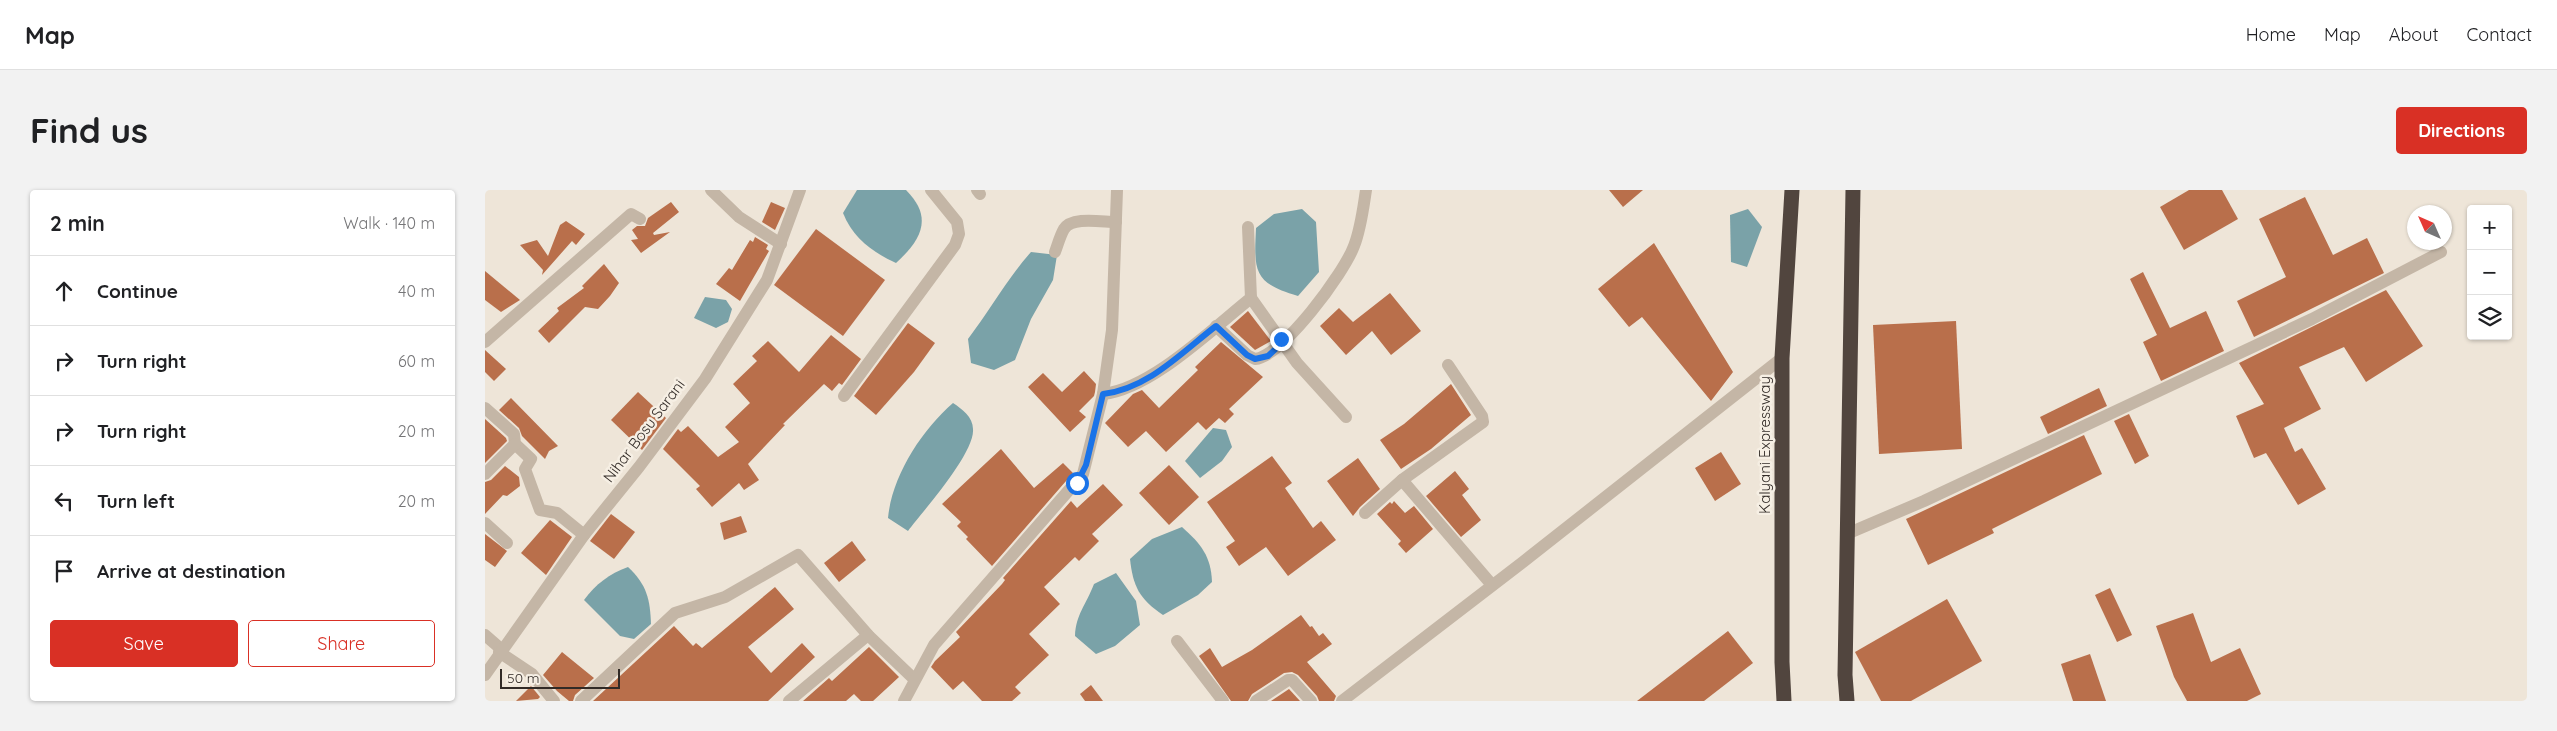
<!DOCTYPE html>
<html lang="en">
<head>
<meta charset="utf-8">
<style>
	body { margin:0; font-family:Quicksand,sans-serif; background:#f2f2f2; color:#202124 }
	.controls { position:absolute; right:15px; top:15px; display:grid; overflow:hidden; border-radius:5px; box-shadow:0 1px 4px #0004 }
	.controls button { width:45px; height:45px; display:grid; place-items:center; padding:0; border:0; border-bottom:1px solid #e0e0e0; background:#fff; color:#202124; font:25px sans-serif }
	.compass { position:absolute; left:1922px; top:15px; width:45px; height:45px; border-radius:50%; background:#fff; box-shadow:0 1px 4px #0004; rotate:315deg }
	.scale { position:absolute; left:15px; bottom:12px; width:120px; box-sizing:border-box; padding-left:5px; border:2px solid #312a26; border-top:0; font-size:14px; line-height:18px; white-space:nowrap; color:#312a26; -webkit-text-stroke:4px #f6efe4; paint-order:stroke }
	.stop { position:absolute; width:15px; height:15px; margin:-11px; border:4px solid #1a73e8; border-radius:50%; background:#fff }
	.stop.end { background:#1a73e8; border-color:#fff; box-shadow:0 1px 5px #0008 }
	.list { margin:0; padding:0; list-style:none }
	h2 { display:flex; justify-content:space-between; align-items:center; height:65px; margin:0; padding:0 20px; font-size:21px }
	h2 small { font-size:16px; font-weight:400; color:#757577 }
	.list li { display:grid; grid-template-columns:32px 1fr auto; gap:15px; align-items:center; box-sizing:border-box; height:70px; padding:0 20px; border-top:1px solid #e0e0e0 }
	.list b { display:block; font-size:19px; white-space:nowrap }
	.list em { font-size:16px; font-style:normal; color:#757577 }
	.actions { display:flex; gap:10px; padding:15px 20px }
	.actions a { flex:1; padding:11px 0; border:1px solid #d93025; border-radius:5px; text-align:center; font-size:18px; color:#d93025 }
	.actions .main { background:#d93025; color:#fff }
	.icon { flex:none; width:28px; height:28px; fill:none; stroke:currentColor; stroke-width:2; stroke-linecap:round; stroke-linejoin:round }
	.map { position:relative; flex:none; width:2042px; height:511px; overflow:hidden; border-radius:5px }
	header { display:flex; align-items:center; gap:30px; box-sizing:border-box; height:70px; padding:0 25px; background:#fff; border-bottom:1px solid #e0e0e0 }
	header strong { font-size:24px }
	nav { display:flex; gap:28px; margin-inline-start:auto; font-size:18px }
	.intro { display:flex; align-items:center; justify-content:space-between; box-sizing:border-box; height:120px; padding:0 30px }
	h1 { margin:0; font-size:35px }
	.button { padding:12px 22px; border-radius:5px; background:#d93025; color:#fff; font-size:18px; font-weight:700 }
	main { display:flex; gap:30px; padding:0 30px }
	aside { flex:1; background:#fff; border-radius:5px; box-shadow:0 1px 4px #0004 }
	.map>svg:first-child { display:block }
</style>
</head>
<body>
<header>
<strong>Map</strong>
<nav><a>Home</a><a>Map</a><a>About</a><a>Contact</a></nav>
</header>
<div class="intro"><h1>Find us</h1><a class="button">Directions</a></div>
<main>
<aside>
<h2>2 min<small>Walk · 140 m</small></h2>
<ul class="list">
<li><svg class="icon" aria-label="ahead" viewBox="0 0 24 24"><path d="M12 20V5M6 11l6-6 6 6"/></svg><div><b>Continue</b></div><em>40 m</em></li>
<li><svg class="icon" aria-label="right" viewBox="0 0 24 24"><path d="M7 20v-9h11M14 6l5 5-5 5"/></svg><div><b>Turn right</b></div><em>60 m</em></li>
<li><svg class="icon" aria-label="right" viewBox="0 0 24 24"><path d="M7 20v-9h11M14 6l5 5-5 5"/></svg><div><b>Turn right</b></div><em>20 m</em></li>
<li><svg class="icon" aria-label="left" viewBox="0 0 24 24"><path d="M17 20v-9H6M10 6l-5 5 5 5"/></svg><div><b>Turn left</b></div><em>20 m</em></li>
<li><svg class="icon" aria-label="arrive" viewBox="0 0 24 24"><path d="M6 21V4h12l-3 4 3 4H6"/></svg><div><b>Arrive at destination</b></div></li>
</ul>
<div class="actions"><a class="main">Save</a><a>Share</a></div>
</aside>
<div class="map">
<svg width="2042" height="511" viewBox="0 0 2042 511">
	<rect width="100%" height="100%" fill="#eee5d8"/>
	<g fill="#7aa2a8">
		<path d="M372,0H421C449,28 436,50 411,73C387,62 368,48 358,23Z"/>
		<path d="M817,19L831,32L834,82L813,106C768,93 769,81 771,38L789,24Z"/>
		<path d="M1263,19L1277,37L1262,77L1246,72L1245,25Z"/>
		<path d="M546,62L572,65L568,90L546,129L530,170L509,180L486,173L483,149C505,120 522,89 546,62Z"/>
		<path d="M220,107L241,110L247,119L243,132L231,138L209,128Z"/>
		<path d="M468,213C477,219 488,227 488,239C490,263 438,321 423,341L403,328C407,286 436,241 468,213Z"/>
		<path d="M728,238L741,240L747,257L737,271L715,288L700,271Z"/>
		<path d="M697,337C716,354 726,366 727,392L713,405L678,425C654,409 648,396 645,369L667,349Z"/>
		<path d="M143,377C162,395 165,409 166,434L149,449L135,446L99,410C111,394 124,384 143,377Z"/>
		<path d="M631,383L651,411L655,435L630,456L611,464L590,446C591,424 601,415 609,394Z"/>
	</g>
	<g fill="#b96f4b">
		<path d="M1124,0H1158L1138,17Z"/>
		<path d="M1704,0H1737L1753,29L1699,60L1675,17Z"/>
		<path d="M1820,7L1848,65L1882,48L1899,83L1769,147L1752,111L1801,87L1774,29Z"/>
		<path d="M186,12L194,22L168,43L169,45L185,42L156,63L146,50L153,49L147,40L152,36H160L163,28Z"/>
		<path d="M286,12L300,18L290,40L277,32Z"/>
		<path d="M81,31L100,44L91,55L87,51L57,85L58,80L35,55L52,50L63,66L75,35Z"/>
		<path d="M331,39L400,90L358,146L289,95Z"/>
		<path d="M270,47L283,55L281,59L284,61L255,111L231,94L244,78L247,80L265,50L268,52Z"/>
		<path d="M1169,53L1248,182L1226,211L1157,127L1144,137L1113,99Z"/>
		<path d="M119,74L134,93L125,106L113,119L100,117L64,153L53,141L74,121L72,118L99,98L97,96Z"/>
		<path d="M0,81L35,110L16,122L0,110Z"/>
		<path d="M1658,82L1685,138L1721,121L1739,161L1676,191L1658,152L1672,145L1645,89Z"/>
		<path d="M1901,100L1938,156L1881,192L1859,157L1814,177L1836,219L1799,238L1810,262L1817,258L1841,299L1813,315L1781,263L1769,268L1751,226L1779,214L1754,173Z"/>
		<path d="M905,103L936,141L906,165L887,141L861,165L835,136L854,118L868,132Z"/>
		<path d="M763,121L786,151L770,160L745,137Z"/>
		<path d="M1471,131L1477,259L1394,264L1388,135Z"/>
		<path d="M423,133L450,153L429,182L391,225L369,206Z"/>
		<path d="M346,145L376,169L357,195L354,193L347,201L339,194L298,234L300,235L263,274L274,290L259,300L254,293L227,317L211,299L215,296L178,259L193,239L196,242L203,236L233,267L254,252L240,237L265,213L248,194L272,171L267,166L283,151L314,182Z"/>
		<path d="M736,152L778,187L744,219L749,224L740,233L734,228L721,240L713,232L681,262L661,241L643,257L620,233L648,204L657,200L674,218L713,180L710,177Z"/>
		<path d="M0,160L21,179L9,191L0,182Z"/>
		<path d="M599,181L611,194L610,202L609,206L594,221L601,227L585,242L543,197L558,183L577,202Z"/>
		<path d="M966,194L986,225L946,259L916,279L895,250L919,234Z"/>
		<path d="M1614,198L1622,216L1563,244L1555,227Z"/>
		<path d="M153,202L181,228L157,260L126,230Z"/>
		<path d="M26,208L73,256L64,261L60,269L37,246L34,238L14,220Z"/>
		<path d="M1644,224L1664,266L1650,274L1629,231Z"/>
		<path d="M0,229L21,248L22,251L0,273Z"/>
		<path d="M1599,245L1617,284L1507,339L1509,343L1443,375L1421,329Z"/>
		<path d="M516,259L549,298L578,273L588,283L507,376L481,349L483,347L472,336L476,332L457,314Z"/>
		<path d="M1236,262L1256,294L1230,311L1210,278Z"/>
		<path d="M787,266L807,293L800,298L828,338L836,331L851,350L803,386L781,357L754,376L741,357L750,351L722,312Z"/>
		<path d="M873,268L895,299L875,317L868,326L842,291Z"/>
		<path d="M684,275L714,307L684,335L654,303Z"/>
		<path d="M20,276L34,287L35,296L22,306L18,305L0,324V292L6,290Z"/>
		<path d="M970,281L984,299L977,305L996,330L976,347L941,306Z"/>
		<path d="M618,294L638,315L607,344L614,351L594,371L590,367L559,397L575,414L544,444L564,465L530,497L536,503L527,511H497L478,491L468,500L446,477L450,471L475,447L471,442L517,394L520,390L518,388L586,311L592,318Z"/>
		<path d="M909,311L920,323L929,316L948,339L921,363L913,354L916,351L892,324L905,312L907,314Z"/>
		<path d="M126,324L150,342L129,369L105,351Z"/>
		<path d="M256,326L262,342L239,350L235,333Z"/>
		<path d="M65,330L87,347L61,385L36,363Z"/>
		<path d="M0,344L22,361L10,377L0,370Z"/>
		<path d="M367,351L381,370L354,392L339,373Z"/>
		<path d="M290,397L309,419L263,457L286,483L317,453L330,467L283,511H108L189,436L208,456L211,453L217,458Z"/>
		<path d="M1625,398L1647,445L1632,452L1610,405Z"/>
		<path d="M1462,409L1497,471L1426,511H1396L1370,462Z"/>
		<path d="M1708,423L1726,472L1755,458L1776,504L1762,511H1702L1689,487L1671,436Z"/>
		<path d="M816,425L825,437L827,436L834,446L838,443L847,454L822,472L851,506L849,511H834L832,506L813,485L807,482L799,483L767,504L763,511H746L714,466L725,458L737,477L767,460Z"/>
		<path d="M1243,441L1268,473L1219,511H1152Z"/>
		<path d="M384,457L414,487L388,511H376L369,504L361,511H318L344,488L347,491Z"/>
		<path d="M77,462L109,488L90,505L88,511H84L72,501L58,485Z"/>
		<path d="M1605,464L1621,511H1588L1576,474Z"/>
		<path d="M606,495L618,511H600L595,504Z"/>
		<path d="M46,496L55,507L53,509L31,511Z"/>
		<path d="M804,499L815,511H786Z"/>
	</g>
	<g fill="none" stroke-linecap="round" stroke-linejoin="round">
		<g stroke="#c4b6a6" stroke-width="12">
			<path d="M226,0L254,27L296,54"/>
			<path d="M492,0L495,4"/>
			<path d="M570,62C573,54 575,46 579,39C587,26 617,32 631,32"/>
			<path d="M766,108L812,173L861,227"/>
			<path d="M731,136L762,165L770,169C798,166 859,83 869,56C876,38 878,19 881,0"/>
			<path d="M0,152L146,24L155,29"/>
			<path d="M618,204C666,199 727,139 766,108L763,37"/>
			<path d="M359,206L470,55L474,44L472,32L446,0"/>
			<path d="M0,218L29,244L30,254L46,269L40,279L55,320L72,323L99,345"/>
			<path d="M0,284L30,254"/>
			<path d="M917,290L1007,395"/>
			<path d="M880,323L917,290L998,232L997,226L963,175"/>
			<path d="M0,333L22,353"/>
			<path d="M1364,343L1439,311L1827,129L1956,62"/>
			<path d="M0,445L16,459"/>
			<path d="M692,451L738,511"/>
			<path d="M14,462L47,484L69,511"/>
			<path d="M0,485L99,345L154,277L220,189L282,90L315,0"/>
			<path d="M96,511L190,423L240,407L313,365L383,445L429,489"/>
			<path d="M304,511L383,445"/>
			<path d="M419,511L449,455L598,284L618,204L627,140L632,0"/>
			<path d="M771,511L803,490H807L826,511"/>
			<path d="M857,511L1038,372L1297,168"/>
		</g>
		<g stroke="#51453e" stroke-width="15">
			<path d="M1299,511L1297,472V168L1307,0"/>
			<path d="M1362,511L1360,485L1368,0"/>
		</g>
	</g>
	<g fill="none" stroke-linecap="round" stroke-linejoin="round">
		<path stroke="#1a73e8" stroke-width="6" d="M592,293L601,275L618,204C663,199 697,162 731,136L762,165L770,169L783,166L798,152L796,149"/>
	</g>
	<g text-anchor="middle" stroke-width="5" stroke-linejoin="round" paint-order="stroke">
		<g font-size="15" fill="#312a26" stroke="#f6efe4">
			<text transform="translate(159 241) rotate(-53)" y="5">Nihar Bosu Sarani</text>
			<text transform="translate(1280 255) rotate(-90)" y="5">Kalyani Expressway</text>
		</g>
	</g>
</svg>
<div class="controls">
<button>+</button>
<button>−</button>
<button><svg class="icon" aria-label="layers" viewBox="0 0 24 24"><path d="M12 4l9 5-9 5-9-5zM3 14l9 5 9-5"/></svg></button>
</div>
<svg class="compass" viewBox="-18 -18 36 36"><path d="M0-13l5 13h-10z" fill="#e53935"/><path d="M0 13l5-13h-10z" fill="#757577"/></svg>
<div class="scale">50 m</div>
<div class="stop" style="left:592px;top:293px"></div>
<div class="stop end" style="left:796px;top:149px"></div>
</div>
</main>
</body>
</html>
